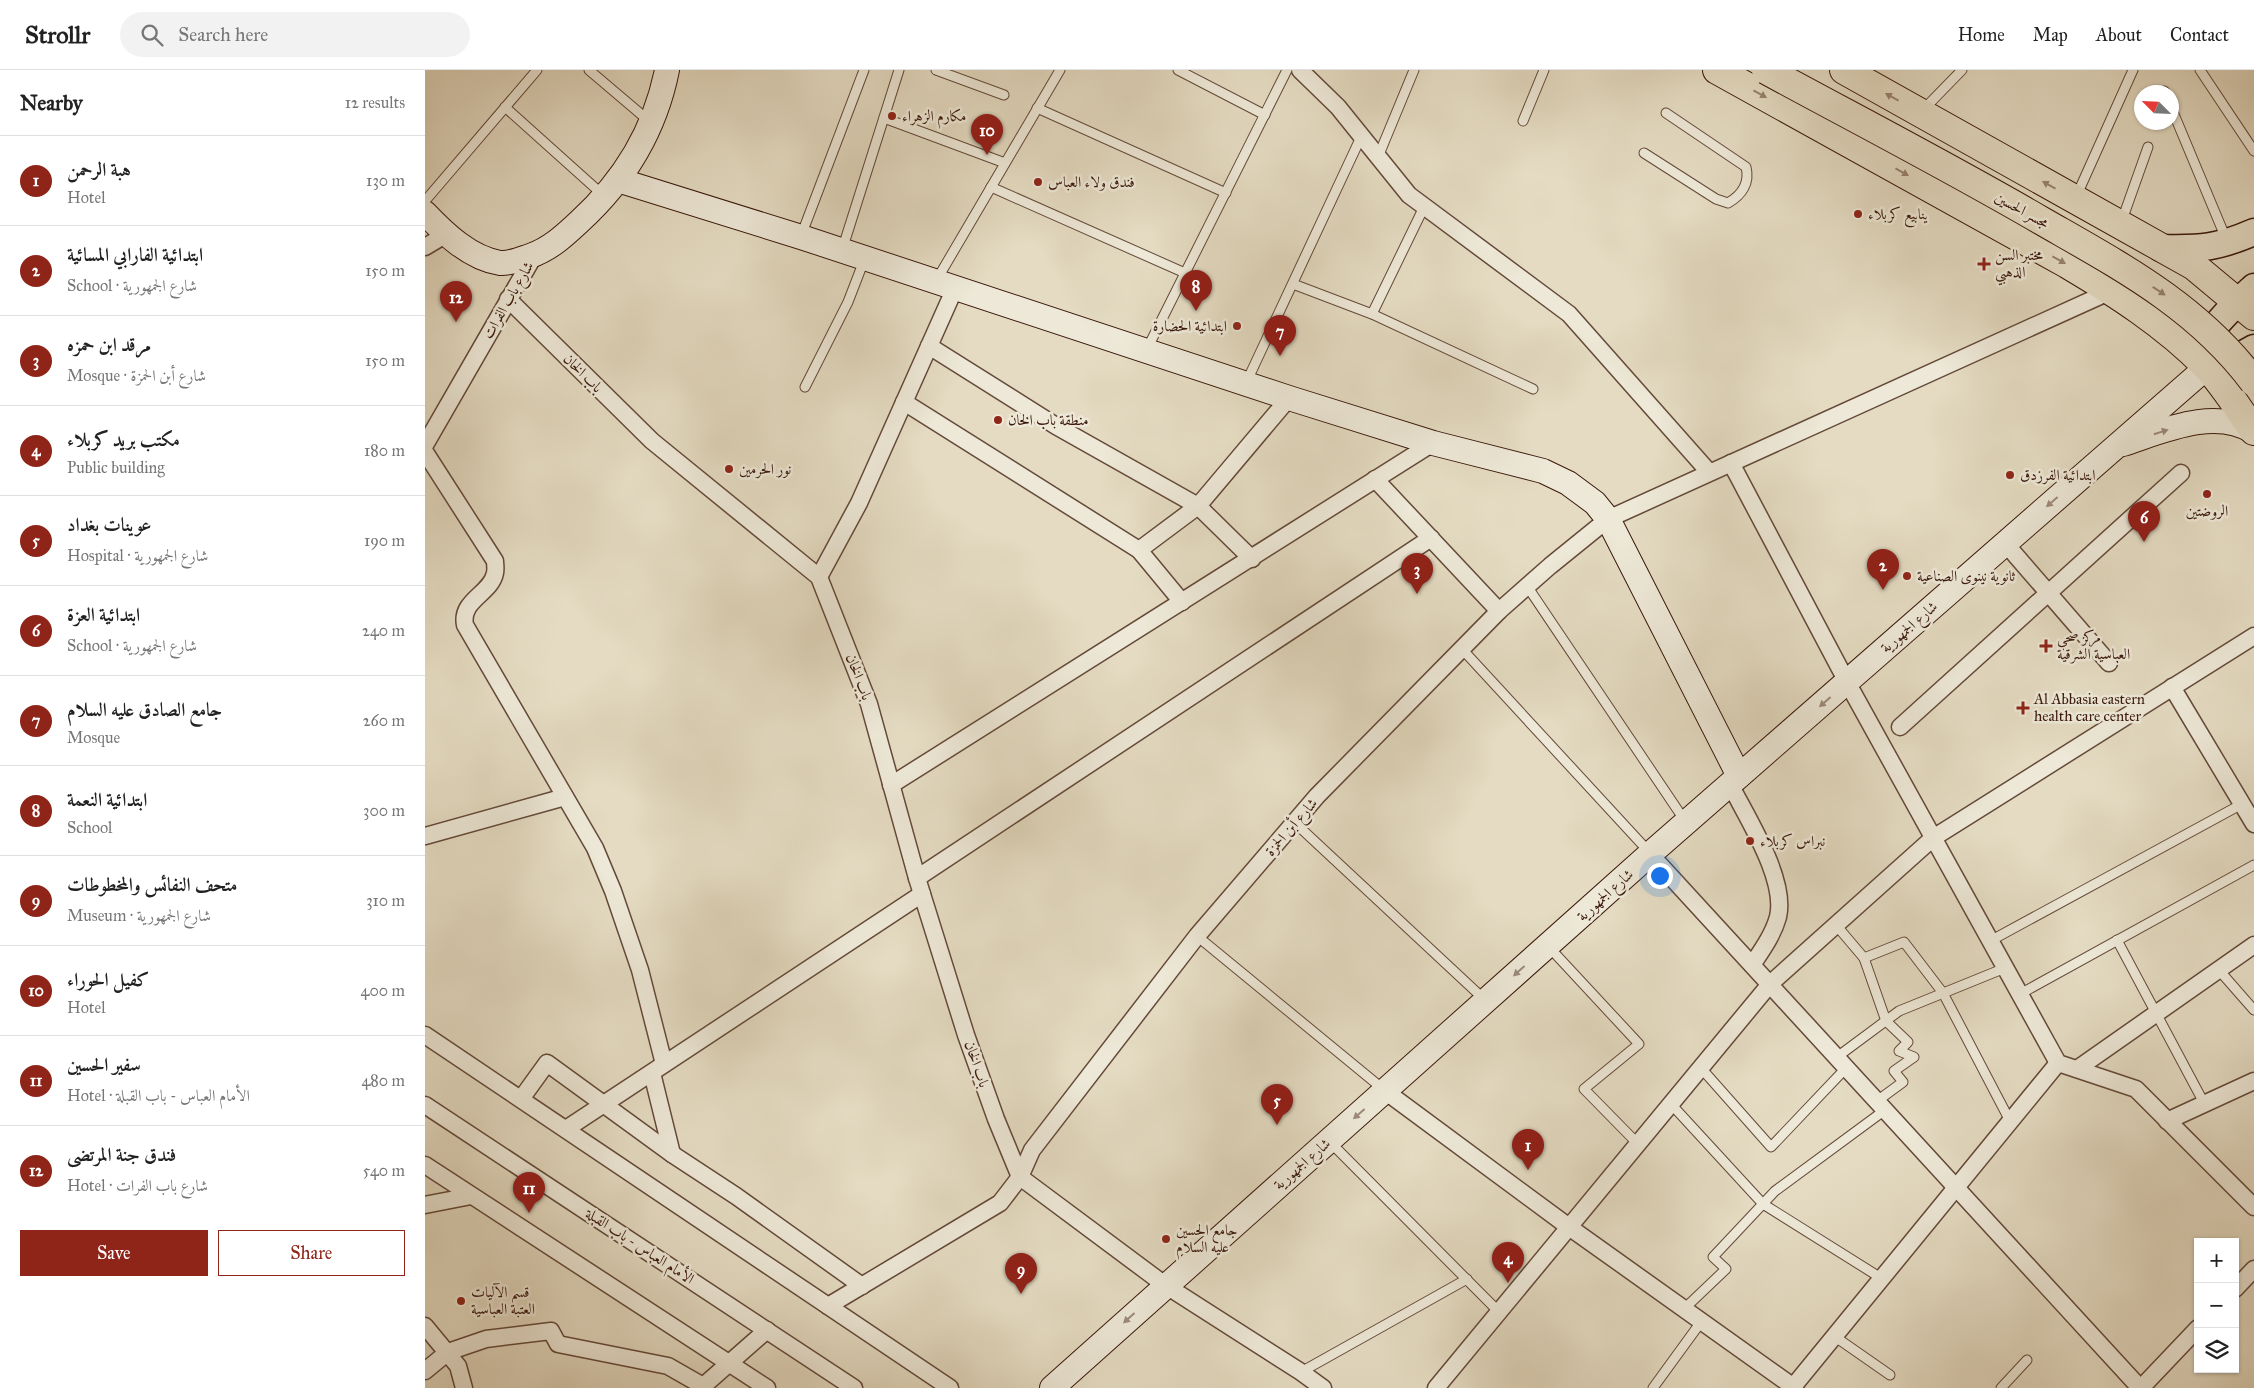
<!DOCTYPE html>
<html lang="en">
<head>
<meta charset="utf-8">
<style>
	body { margin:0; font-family:"IM FELL Great Primer",Amiri,serif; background:#f2f2f2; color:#222 }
	.controls { position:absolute; right:15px; bottom:15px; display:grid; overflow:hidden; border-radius:0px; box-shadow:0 1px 4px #0004 }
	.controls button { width:45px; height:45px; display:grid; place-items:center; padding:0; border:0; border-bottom:1px solid #e0e0e0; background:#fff; color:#222; font:25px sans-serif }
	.compass { position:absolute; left:1709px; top:15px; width:45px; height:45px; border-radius:50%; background:#fff; box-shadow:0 1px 4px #0004; rotate:294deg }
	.you { position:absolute; left:1234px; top:805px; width:18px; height:18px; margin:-12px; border:4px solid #fff; border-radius:50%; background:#1a73e8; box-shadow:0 0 0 8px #1a73e833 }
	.badge { display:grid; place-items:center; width:32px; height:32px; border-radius:50%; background:#8f2418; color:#fff; font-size:16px; font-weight:700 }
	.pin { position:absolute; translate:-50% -41px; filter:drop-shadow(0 1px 2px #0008) }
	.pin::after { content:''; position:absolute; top:26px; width:18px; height:15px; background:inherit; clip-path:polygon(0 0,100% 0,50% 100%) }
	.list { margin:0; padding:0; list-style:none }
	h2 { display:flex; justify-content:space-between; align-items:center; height:65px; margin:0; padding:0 20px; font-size:21px }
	h2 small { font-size:16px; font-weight:400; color:#767676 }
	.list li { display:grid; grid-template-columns:32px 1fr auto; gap:15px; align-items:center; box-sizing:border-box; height:90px; padding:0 20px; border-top:1px solid #e0e0e0 }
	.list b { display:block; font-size:19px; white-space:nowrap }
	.list p { margin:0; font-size:16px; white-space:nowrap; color:#767676 }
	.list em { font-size:16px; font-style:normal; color:#767676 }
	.actions { display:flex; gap:10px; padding:15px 20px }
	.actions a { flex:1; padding:11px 0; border:1px solid #8f2418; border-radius:0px; text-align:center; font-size:18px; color:#8f2418 }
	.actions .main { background:#8f2418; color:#fff }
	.icon { flex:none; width:28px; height:28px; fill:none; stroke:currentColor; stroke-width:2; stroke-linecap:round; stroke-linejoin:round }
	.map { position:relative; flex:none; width:1829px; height:1318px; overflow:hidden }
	header { display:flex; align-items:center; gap:30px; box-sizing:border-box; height:70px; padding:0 25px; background:#fff; border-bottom:1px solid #e0e0e0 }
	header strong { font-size:24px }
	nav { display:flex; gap:28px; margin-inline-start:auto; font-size:18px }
	.search { width:350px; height:45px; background:#f2f2f2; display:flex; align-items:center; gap:12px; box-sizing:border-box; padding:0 18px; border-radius:28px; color:#767676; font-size:19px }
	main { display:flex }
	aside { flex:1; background:#fff }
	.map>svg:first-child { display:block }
</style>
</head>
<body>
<header>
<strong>Strollr</strong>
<div class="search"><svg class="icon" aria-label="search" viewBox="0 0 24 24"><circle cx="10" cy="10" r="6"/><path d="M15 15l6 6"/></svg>Search here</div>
<nav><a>Home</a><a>Map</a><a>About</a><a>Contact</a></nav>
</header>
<main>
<aside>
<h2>Nearby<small>12 results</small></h2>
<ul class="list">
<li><span class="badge">1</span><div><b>هبة الرحمن</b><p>Hotel</p></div><em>130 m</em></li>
<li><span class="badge">2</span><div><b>ابتدائية الفارابي المسائية</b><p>School · شارع الجمهورية</p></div><em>150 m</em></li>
<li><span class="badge">3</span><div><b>مرقد ابن حمزه</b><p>Mosque · شارع أبن الحمزة</p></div><em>150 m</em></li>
<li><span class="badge">4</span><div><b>مكتب بريد كربلاء</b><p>Public building</p></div><em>180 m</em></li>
<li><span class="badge">5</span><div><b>عوينات بغداد</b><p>Hospital · شارع الجمهورية</p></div><em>190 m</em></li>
<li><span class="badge">6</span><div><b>ابتدائية العزة</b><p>School · شارع الجمهورية</p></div><em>240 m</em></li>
<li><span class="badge">7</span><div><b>جامع الصادق عليه السلام</b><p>Mosque</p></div><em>260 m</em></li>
<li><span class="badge">8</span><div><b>ابتدائية النعمة</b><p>School</p></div><em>300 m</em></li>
<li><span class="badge">9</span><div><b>متحف النفائس والمخطوطات</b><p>Museum · شارع الجمهورية</p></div><em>310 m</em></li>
<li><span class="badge">10</span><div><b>كفيل الحوراء</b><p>Hotel</p></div><em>400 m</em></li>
<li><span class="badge">11</span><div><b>سفير الحسين</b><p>Hotel · الأمام العباس - باب القبلة</p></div><em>480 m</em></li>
<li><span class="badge">12</span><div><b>فندق جنة المرتضى</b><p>Hotel · شارع باب الفرات</p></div><em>540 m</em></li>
</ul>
<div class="actions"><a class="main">Save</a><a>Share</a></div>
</aside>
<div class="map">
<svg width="1829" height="1318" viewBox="0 0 1829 1318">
	<rect width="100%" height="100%" fill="#e4dbc2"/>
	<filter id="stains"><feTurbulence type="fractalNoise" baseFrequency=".004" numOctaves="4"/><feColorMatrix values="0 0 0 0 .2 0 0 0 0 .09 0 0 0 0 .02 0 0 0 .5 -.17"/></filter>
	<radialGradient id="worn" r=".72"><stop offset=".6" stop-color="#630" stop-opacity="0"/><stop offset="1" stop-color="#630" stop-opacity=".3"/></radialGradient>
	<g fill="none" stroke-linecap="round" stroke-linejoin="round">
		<g stroke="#644939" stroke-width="11">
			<g id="lane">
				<path d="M164,0L224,51"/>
				<path d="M511,0L579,25"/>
				<path d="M753,0L840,45"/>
				<path d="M1775,0L1829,81"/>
				<path d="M1739,21L1740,22"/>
				<path d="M80,37L178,125"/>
				<path d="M1746,37L1802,171"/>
				<path d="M612,38L801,123"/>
				<path d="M1497,41L1537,0"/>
				<path d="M459,48L580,93"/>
				<path d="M1098,51L1119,0"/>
				<path d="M1219,83L1291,129L1303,133C1317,125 1325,113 1321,97L1241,43"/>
				<path d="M953,87L989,0"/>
				<path d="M566,117L760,203"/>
				<path d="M1651,127L1708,0"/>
				<path d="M0,131L112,0"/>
				<path d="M1696,153L1723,77"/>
				<path d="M376,166L439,0"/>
				<path d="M417,180L474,0"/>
				<path d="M511,211L635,0"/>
				<path d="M868,214L947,244L1108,319"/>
				<path d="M947,244L999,137"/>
				<path d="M722,279L862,0"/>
				<path d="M821,313L936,67"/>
				<path d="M380,317L423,232L440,188"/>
				<path d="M1102,516L1260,751"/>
				<path d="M1037,579L1225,783"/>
				<path d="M869,752L1061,931"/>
				<path d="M1411,855L1439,888L1479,872L1518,923L1585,1051"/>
				<path d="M772,866L958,1019"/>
				<path d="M1692,870L1779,1033"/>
				<path d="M1565,871L1817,734"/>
				<path d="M1123,876L1214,974L1159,1019L1213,1074"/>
				<path d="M1439,888L1461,951L1483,972L1474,981L1489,987L1469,1001L1478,1012L1452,1031"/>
				<path d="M1793,899L1829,940"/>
				<path d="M1595,924L1829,795"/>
				<path d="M1412,987L1474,941L1580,898"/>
				<path d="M1276,998L1346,1077L1421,998"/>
				<path d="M1246,1034L1338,1134L1456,1208"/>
				<path d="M905,1072L1074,1242"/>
				<path d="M1259,1239L1301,1199L1288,1187L1350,1121L1460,1040"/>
				<path d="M1409,1266L1465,1305"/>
				<path d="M876,1302L1042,1209"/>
				<path d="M1228,1318L1276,1252"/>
				<path d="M1576,1318L1602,1290"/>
			</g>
		</g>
		<g stroke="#644939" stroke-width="19">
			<g id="street">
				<path d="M875,0L913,37L984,125L1144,244L1284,402"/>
				<path d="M0,177L20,165"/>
				<path d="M83,229L227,371L394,507L444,634L492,808L541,965L571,1049L595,1107L740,1215L876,1302L898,1318"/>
				<path d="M504,276L631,356L773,436L827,489"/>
				<path d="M479,332L714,480L757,532"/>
				<path d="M0,375L110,184"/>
				<path d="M0,382L70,491C70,494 71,499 70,503C66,524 35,530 40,555L170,778L188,821L215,900L239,994"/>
				<path d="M1306,393L1422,612L1633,993L1711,1019L1829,1137"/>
				<path d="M950,409L1074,541"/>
				<path d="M1580,473L1684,593"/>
				<path d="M714,480L773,436L864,328"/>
				<path d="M394,507L434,433L530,218"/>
				<path d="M1747,617L1829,754"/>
				<path d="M1475,657L1756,403"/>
				<path d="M1305,714C1322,748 1362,809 1353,847C1348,865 1337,880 1327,895"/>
				<path d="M466,715L1008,373"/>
				<path d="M0,766L140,727"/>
				<path d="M1225,784L1715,1318"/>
				<path d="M492,808L1006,468"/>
				<path d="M0,965L525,1318"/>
				<path d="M1652,999L1829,875"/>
				<path d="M227,1003L247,1084"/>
				<path d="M960,1021L1144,1157L1370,1318"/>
				<path d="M96,1029L122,993L247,1084L311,1126L437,1216"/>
				<path d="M0,1035L429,1318"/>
				<path d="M1742,1051L1829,1011"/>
				<path d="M141,1059L497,824"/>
				<path d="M0,1095L342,1318"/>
				<path d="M0,1135L46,1126"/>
				<path d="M1810,1219L1829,1199"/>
				<path d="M403,1236L575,1133L595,1107L607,1080L772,866L892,726L1074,541L1125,496L1183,449L1686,221"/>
				<path d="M0,1256L33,1296L39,1318"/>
				<path d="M0,1301L23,1282L61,1269L126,1261L133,1274L243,1296L278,1316"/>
				<path d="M276,1318L342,1260"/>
				<path d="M1011,1318L1345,914L1508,768L1829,566"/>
				<path d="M1367,1318L1633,993"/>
				<path d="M1716,1318L1773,1258"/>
			</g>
		</g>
		<g stroke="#3a180b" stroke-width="26">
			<g id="secondary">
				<path d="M193,110L376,167L864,328L1008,373L1118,401L1143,413L1170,433L1183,449L1314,706"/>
				<path d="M0,143C20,164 45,188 75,193C84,194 96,189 105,186C125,179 139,166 154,152C199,111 230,60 242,0"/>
				<path d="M1698,374C1738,361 1790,337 1829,362"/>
				<path d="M627,1318L1225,784L1782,297"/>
			</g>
		</g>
		<g stroke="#3a180b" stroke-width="29">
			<g id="primary">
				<path d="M1736,178C1776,179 1792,178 1829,162"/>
				<path d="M1829,217C1816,229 1776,264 1778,282C1778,287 1781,293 1782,297L1804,292L1829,278"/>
			</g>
		</g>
		<g stroke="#3a180b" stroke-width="30">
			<g id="highway">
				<path d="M1292,0L1642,194C1691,223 1741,255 1781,296C1799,315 1814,340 1829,361"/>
				<path d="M1419,0L1769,196L1829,246"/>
			</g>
		</g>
		<use href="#lane" stroke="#ede8d7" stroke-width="9"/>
		<use href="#street" stroke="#ede8d7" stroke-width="16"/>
		<use href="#secondary" stroke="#ede8d7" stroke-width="24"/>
		<use href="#primary" stroke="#e4dbc2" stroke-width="26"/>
		<use href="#highway" stroke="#e4dbc2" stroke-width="28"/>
		<g stroke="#3a180b" stroke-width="30" stroke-linecap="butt">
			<path id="highway-bridge" d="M1341,0C1433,50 1526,98 1617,151C1697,197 1772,236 1829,312"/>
		</g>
		<use href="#highway-bridge" stroke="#e4dbc2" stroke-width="28"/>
	</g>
	<defs><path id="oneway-solid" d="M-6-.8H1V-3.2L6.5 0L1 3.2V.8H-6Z" transform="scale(1.25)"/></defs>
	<g fill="#988370">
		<use href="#oneway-solid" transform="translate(1335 24) rotate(29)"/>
		<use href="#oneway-solid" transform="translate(1467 27) rotate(-151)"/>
		<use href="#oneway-solid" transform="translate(1477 102) rotate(29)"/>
		<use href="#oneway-solid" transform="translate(1624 115) rotate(-151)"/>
		<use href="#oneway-solid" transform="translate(1634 190) rotate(29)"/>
		<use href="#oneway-solid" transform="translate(1734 221) rotate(33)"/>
	</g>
	<g fill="#9c8a7b">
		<use href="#oneway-solid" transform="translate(1736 362) rotate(-17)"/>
		<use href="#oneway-solid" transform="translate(1627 432) rotate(139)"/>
		<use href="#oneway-solid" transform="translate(1400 632) rotate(139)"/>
		<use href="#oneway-solid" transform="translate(1094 901) rotate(138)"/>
		<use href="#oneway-solid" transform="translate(934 1044) rotate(139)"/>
		<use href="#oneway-solid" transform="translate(704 1248) rotate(138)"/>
	</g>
	<g fill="#8f2418" stroke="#ede8d7" stroke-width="2">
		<circle cx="467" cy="46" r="5"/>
		<circle cx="613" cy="112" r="5"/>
		<circle cx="1433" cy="144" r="5"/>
		<path d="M1556.5 186.5h5v5h5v5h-5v5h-5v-5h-5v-5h5z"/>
		<circle cx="812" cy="256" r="5"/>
		<circle cx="573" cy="350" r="5"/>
		<circle cx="304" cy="399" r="5"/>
		<circle cx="1585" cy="405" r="5"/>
		<circle cx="1782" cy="424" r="5"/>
		<circle cx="1482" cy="506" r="5"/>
		<path d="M1618.5 568.5h5v5h5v5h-5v5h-5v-5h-5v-5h5z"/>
		<path d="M1595.5 630.5h5v5h5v5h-5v5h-5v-5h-5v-5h5z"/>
		<circle cx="1325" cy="771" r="5"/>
		<circle cx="741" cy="1169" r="5"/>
		<circle cx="36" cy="1231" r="5"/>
	</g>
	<g text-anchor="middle" stroke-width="5" stroke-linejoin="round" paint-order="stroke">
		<g font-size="15" fill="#3a180b" stroke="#ede8d7" text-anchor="start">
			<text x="477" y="51">مكارم الزهراء</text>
			<text x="623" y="117">فندق ولاء العباس</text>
			<text x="1443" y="149">ينابيع كربلاء</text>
			<text x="1570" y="190">مختبر السن<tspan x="1570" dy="17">الذهبي</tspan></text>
			<text x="802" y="261" text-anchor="end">ابتدائية الحضارة</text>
			<text x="583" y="355">منطقة باب الخان</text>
			<text x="314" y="404">نور الحرمين</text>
			<text x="1595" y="410">ابتدائية الفرزدق</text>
			<text x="1782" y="446" text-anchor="middle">الروضتين</text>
			<text x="1492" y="511">ثانوية نينوى الصناعية</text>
			<text x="1632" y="572">مركز صحي<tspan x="1632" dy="17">العباسية الشرقية</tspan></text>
			<text x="1609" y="634">Al Abbasia eastern<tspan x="1609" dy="17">health care center</tspan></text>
			<text x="1335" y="776">نبراس كربلاء</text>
			<text x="751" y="1165">جامع الحسين<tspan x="751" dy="17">عليه السلام</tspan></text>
			<text x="46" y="1227">قسم الآليات<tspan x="46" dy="17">العتبة العباسية</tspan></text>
		</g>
		<g font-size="15" fill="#3a180b" stroke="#ede8d7">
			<text transform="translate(1597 140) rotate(29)" y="5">مجسر الحسين</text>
			<text transform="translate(83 230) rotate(-60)" y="5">شارع باب الفرات</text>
			<text transform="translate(158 303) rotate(45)" y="5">باب الخان</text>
			<text transform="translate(1484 557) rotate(-41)" y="5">شارع الجمهورية</text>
			<text transform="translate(434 607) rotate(69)" y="5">باب الخان</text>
			<text transform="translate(866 757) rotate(-49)" y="5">شارع أبن الحمزة</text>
			<text transform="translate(1180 825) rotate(-42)" y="5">شارع الجمهورية</text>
			<text transform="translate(552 994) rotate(71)" y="5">باب الخان</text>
			<text transform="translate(877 1094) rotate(-41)" y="5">شارع الجمهورية</text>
			<text transform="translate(215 1176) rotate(33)" y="5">الأمام العباس - باب القبلة</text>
		</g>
	</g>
	<rect width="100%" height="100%" filter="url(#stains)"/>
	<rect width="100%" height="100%" fill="url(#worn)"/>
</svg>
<div class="controls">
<button>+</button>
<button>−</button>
<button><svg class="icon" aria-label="layers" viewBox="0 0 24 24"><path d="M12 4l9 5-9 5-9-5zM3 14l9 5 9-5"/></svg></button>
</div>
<svg class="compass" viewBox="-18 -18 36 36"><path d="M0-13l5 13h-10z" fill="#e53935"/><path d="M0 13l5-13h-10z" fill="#767676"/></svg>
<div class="you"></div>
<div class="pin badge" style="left:1103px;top:1100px">1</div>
<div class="pin badge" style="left:1458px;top:520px">2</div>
<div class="pin badge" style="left:992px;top:524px">3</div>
<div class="pin badge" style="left:1083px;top:1213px">4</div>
<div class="pin badge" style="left:852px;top:1055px">5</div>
<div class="pin badge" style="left:1719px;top:472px">6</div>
<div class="pin badge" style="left:855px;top:286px">7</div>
<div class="pin badge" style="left:771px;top:241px">8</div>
<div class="pin badge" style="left:596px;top:1224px">9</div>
<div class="pin badge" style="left:562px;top:85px">10</div>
<div class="pin badge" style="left:104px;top:1143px">11</div>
<div class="pin badge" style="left:31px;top:252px">12</div>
</div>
</main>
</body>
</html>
